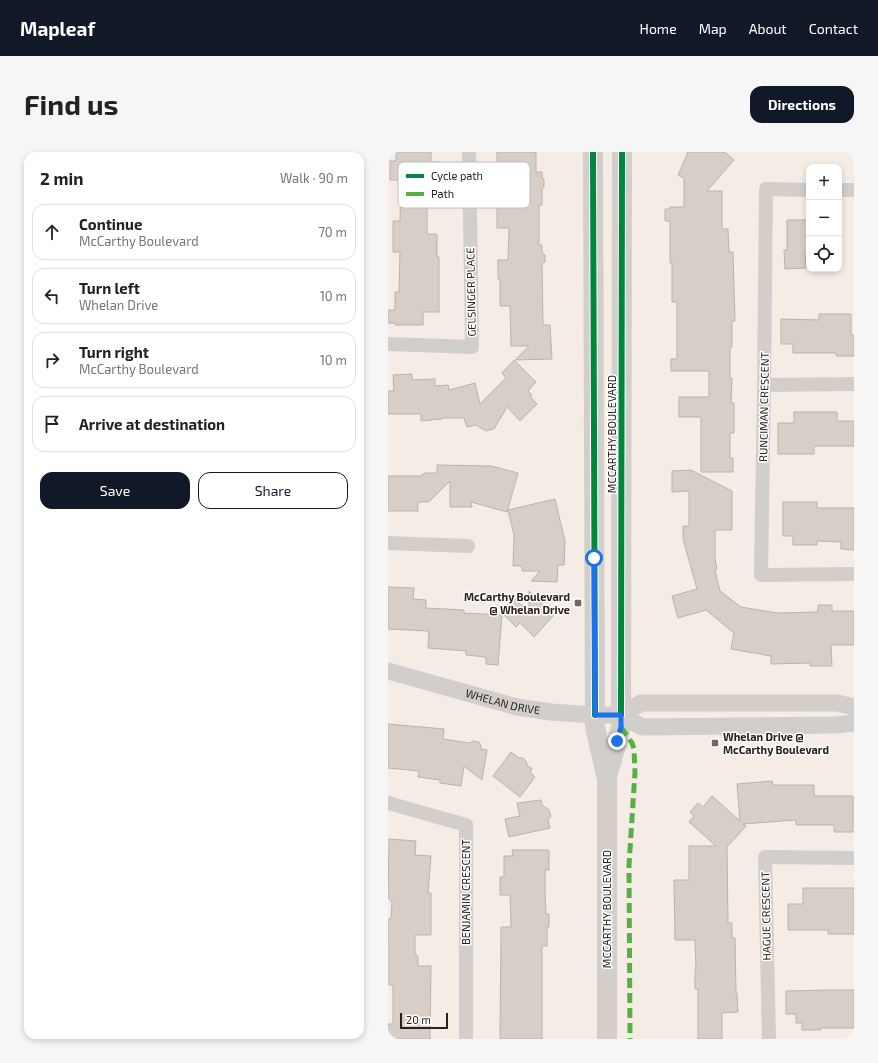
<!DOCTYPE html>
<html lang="en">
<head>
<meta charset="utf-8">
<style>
	body { margin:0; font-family:"Exo 2",sans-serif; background:#f6f6f6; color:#222 }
	.controls { position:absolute; right:12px; top:12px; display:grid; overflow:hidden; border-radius:8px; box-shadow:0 2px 6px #0003 }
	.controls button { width:36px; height:36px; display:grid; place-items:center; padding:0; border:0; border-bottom:1px solid #e0e0e0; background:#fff; color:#222; font:20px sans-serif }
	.scale { position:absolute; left:12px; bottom:10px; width:48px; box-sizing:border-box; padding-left:4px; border:2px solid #28211b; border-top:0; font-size:11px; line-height:14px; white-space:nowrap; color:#28211b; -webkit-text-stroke:3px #fff; paint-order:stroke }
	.stop { position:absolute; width:12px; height:12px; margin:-9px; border:3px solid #1a73e8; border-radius:50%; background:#fff }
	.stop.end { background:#1a73e8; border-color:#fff; box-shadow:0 1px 4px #0008 }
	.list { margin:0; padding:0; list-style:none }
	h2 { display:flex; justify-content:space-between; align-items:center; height:52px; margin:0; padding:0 16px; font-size:17px }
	h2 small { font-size:13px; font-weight:400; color:#767676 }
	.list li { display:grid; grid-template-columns:26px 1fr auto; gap:12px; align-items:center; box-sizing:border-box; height:56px; margin:0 8px 8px; padding:0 8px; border:1px solid #e0e0e0; border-radius:12px }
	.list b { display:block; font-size:15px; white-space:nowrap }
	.list p { margin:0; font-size:13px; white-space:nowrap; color:#767676 }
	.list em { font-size:13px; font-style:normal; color:#767676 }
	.actions { display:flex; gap:8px; padding:12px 16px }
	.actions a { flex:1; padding:9px 0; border:1px solid #111827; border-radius:12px; text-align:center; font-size:14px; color:#111827 }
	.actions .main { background:#111827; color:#fff }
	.icon { flex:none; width:22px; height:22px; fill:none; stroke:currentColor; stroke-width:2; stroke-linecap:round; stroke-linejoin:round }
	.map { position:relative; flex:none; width:466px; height:887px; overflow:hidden; border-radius:12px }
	header { display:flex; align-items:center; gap:24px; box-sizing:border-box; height:56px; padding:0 20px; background:#111827; color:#fff }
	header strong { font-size:19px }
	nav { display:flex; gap:22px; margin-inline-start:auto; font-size:14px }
	.intro { display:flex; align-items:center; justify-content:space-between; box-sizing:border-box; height:96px; padding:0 24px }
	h1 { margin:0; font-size:28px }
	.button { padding:10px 18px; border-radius:12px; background:#111827; color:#fff; font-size:14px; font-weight:700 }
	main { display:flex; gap:24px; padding:0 24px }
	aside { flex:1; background:#fff; border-radius:12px; box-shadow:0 2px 6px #0003 }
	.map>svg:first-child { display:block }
</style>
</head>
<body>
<header>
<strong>Mapleaf</strong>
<nav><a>Home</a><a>Map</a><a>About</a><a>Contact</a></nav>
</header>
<div class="intro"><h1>Find us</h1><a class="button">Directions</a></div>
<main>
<aside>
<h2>2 min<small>Walk · 90 m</small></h2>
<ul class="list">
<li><svg class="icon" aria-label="ahead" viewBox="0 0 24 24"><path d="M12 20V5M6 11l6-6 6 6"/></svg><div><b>Continue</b><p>McCarthy Boulevard</p></div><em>70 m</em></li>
<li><svg class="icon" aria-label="left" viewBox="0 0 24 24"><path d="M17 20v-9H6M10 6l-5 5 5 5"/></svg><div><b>Turn left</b><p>Whelan Drive</p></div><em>10 m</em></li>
<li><svg class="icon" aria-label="right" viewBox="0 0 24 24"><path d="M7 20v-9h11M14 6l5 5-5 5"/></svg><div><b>Turn right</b><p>McCarthy Boulevard</p></div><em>10 m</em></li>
<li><svg class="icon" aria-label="arrive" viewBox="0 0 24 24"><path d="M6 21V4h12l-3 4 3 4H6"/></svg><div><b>Arrive at destination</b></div></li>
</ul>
<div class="actions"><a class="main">Save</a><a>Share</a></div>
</aside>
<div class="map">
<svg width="466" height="887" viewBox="0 0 466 887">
	<rect width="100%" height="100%" fill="#f5ece5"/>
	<g fill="#d7cec8" stroke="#bab2ac">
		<path d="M8,0H43V10H51L50,53H39V82H49V105H51V160H35V173H7V171H0V158H7V140H11L12,100H5V69H12L13,28H2V9H8Z"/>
		<path d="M109,0H148V20H154V26L156,27V35L154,37V53H151V93H154V101L157,103V110L154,112L155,173H162L164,207L127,208L141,194H123L122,154H112V127H110V108H120L121,76H109Z"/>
		<path d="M300,0H337L346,8L319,39H334V77H340L341,100H345L347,169H344V195H342V226H344L343,251H346V281H342V306H345V320H313V265H291V245H321V219H283V207H289V150H284V111H282V69H277V57H282V55H296V26L290,23Z"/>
		<path d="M399,68H421V100H417L418,116L397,117L396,98H399Z"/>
		<path d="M431,162H463V183H466V204H448V201H405V192H393V167L431,168Z"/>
		<path d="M126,208L148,230L140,239L144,243L142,244L149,252L132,269L119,255L106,277L98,279L88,273L79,275L76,266H54V267L33,269V262H0V239H6L5,223L24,222V228L47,227V234L60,233L61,238L87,231L92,252L118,226L114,221Z"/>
		<path d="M406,260H449V269H466V294H426V302H390V271H406Z"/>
		<path d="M49,313L103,314L130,321L119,360L83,350L84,355H62V329L41,350H30V359H0V324H33L36,321H49Z"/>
		<path d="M303,318L344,339V378H327V407L329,417L327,418L332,439L353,455L389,461L430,460V453H444V459H466V493H443L444,514H422V511L383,512V504L343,497L346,481L318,458L290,466L284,444L309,437L295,387V374H301V339L284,340V319Z"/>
		<path d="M167,347L177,389L176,413H170L169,430L143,429L152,419H134V414H125L126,383L120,358Z"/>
		<path d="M395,350H429V356H466V398L453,397V390L429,389V393H405V384H395Z"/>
		<path d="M0,435L26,436L25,447L38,448V456L76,458V461L114,463L110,513L98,512V505L78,503V499L40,496L41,479L0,477Z"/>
		<path d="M141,439L166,463L146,485L132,471L128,475L113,460L126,446L141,460Z"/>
		<path d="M0,572L56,577L55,587L82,591L85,589L91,590L93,594V597L99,598L94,628L76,614L73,634L52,631V628L30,625L31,619L0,616Z"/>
		<path d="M123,600L131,606H135L138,609L139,613L144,617L142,620L147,625L132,645L105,624Z"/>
		<path d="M384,629L385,633H426V644H465V680H446V673H408V668L355,672L358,674L339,695L340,771H344V786H347L348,841H349L350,860L334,861V887H310V837H307V817H308L307,788H287L286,728H301V694H328L301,670L306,664L302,660L310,651L315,655L324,644L352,669L349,632Z"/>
		<path d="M153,648L154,653L161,658L163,664L160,668L162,676L121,685L117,667L132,664L129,651Z"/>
		<path d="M1,687L28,689L27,703L43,704L40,741H43V783H27V801L30,805V814H43L42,887H0V872H5V833H1V795H0V767H3L4,750L0,746Z"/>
		<path d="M124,698H161V718H157V740L158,762H161V775H159V794H154V887H112L113,775H123L122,743H112V725H116V704H125Z"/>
		<path d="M415,736H466V782H440V778H400V752H415Z"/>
		<path d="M439,838H466V876H433V878H414V871H408V862H398V839Z"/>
	</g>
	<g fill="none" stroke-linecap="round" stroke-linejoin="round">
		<g stroke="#d1cecc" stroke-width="14">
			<path d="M421,38L378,37L376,233L373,423L466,422"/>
			<path d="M451,38H466"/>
			<path d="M0,192L84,195L81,0"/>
			<path d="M376,233L466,232"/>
			<path d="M0,391L80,394"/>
			<path d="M0,651L78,673V887"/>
			<path d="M381,887L377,705L466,706"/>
		</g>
		<g stroke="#d1cecc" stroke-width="17">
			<path id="s1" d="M0,519L129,555L163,560L207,563H233L254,575L448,573L466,571"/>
			<path d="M233,563L253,551H449L466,555"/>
		</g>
		<g stroke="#d1cecc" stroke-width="20">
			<path d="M205,0L207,575L219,627V887"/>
			<path d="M219,625L233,575L234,0"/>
		</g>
		<path stroke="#56b145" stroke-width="5" stroke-dasharray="10 5" stroke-linecap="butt" d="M233,575L244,591L246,597L247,620L241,713L242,887"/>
		<g stroke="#fff" stroke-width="8">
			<g id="cycleway">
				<path d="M205,0L207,563"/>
				<path d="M233,563L234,0"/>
			</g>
		</g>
		<use href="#cycleway" stroke="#00873e" stroke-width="6"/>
	</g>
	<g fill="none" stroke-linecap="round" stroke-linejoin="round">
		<path stroke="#1a73e8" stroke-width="5" d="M206,406L207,563H233V575L229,589"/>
	</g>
	<g fill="#706862" stroke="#fff" stroke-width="1.5">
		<rect x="186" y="447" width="8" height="8" rx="2"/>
		<rect x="323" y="587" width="8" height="8" rx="2"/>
	</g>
	<g text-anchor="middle" stroke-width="3" stroke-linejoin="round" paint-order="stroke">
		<g font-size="11" fill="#28211b" stroke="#fff">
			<text transform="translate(83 140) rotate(-91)" y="4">GELSINGER PLACE</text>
			<text transform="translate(376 255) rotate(-89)" y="4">RUNCIMAN CRESCENT</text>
			<text transform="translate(224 282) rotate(-90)" y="4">MCCARTHY BOULEVARD</text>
			<text dy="4" stroke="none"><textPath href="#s1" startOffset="119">WHELAN DRIVE</textPath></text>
			<text transform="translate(78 740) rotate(-90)" y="4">BENJAMIN CRESCENT</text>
			<text transform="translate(219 757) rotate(-90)" y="4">MCCARTHY BOULEVARD</text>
			<text transform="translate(378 764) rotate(-91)" y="4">HAGUE CRESCENT</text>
		</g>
		<g font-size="11" font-weight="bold" fill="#28211b" stroke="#fff" text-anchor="end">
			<text x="182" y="449">McCarthy Boulevard<tspan x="182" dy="13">@ Whelan Drive</tspan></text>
			<text x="335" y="589" text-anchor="start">Whelan Drive @<tspan x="335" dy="13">McCarthy Boulevard</tspan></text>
		</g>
	</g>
	<rect x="10" y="10" width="132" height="46" rx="6" fill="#fff" stroke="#bebcbb" stroke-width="1"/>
	<rect x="18" y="22" width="18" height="4" fill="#00873e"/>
	<rect x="18" y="40" width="18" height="4" fill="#56b145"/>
	<g font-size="11" fill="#28211b">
		<text x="43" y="28">Cycle path</text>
		<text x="43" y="46">Path</text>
	</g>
</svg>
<div class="controls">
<button>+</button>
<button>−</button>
<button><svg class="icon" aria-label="locate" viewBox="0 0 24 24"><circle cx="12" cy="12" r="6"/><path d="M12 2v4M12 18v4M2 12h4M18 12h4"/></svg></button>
</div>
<div class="scale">20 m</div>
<div class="stop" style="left:206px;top:406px"></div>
<div class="stop end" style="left:229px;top:589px"></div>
</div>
</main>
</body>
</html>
